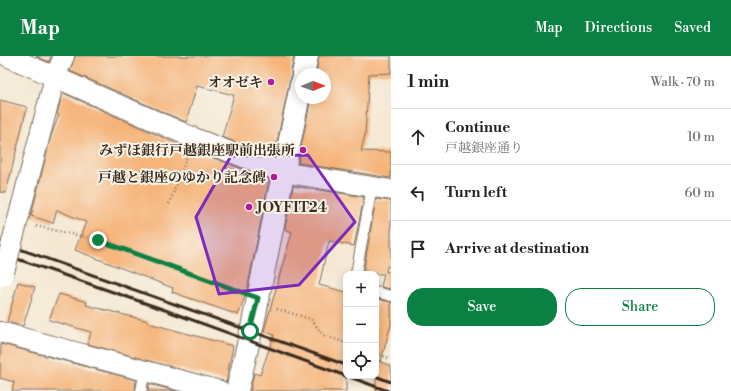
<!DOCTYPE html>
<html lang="en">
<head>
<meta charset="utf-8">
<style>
	body { margin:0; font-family:"Libre Bodoni","Noto Serif JP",serif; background:#f6f6f6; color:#222 }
	.controls { position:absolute; right:12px; bottom:12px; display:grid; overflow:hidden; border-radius:8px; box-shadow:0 2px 10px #0003 }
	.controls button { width:36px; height:36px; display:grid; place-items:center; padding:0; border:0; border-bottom:1px solid #e0e0e0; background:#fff; color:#222; font:20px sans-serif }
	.compass { position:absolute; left:295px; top:12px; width:36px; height:36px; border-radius:50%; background:#fff; box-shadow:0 2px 10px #0003; rotate:89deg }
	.stop { position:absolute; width:12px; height:12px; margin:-9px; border:3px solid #0b8043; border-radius:50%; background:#fff }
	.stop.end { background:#0b8043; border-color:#fff; box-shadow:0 1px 4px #0008 }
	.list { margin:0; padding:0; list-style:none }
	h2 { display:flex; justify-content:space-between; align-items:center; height:52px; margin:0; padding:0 16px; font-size:17px }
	h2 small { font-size:13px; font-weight:400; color:#767676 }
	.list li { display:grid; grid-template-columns:26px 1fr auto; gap:12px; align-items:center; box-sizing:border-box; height:56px; padding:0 16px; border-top:1px solid #e0e0e0 }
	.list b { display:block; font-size:15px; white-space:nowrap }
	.list p { margin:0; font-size:13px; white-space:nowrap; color:#767676 }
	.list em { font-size:13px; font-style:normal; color:#767676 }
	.actions { display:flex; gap:8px; padding:12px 16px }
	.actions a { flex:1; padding:9px 0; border:1px solid #0b8043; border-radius:16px; text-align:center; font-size:14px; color:#0b8043 }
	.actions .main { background:#0b8043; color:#fff }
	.icon { flex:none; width:22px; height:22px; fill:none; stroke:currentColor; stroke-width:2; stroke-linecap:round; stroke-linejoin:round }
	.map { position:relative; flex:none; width:391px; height:335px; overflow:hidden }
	header { display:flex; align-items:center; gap:24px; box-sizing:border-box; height:56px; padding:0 20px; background:#0b8043; color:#fff }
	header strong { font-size:19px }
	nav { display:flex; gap:22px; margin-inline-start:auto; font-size:14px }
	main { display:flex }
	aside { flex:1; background:#fff }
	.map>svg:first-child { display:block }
</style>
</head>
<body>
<header>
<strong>Map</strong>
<nav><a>Map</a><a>Directions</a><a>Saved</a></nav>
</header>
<main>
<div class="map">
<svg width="391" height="335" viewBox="0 0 391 335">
	<rect width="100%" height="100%" fill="#f7f3e8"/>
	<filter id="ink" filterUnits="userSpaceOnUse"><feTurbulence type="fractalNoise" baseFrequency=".025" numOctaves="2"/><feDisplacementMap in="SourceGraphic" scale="8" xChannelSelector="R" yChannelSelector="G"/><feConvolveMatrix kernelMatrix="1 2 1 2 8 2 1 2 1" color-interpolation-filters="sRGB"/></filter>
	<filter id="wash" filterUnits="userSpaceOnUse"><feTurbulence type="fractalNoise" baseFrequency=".012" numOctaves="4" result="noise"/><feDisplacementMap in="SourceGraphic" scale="16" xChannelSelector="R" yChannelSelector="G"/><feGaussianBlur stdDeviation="0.9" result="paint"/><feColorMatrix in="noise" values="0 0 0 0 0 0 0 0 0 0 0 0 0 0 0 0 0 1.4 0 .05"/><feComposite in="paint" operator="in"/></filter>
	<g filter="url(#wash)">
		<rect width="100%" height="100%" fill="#f5e8d3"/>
		<g id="blocks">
			<g fill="#f6b479">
				<path d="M36,0H51L49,6Z"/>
				<path d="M75,0H294L291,15V22L289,27L274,101L222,81L234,39L197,30L186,66L70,15Z"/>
				<path d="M319,0H391V17L369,18L365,79L361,95L391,96V122L298,107L311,42H325V18H316Z"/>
				<path d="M63,37L189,93L269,123L247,235L238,259L172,236L173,232L75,194L86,166L57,154L53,167L31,160L51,80L59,59L57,58Z"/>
				<path d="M0,44L27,51L6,137L0,136Z"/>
				<path d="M293,130L364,141L354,190L329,185L319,229L346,236V335H250L254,317L260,319L274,279L264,275L292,176L285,173Z"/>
				<path d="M376,143L391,145V211L387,210L386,216H391V233L381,231L384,218H363Z"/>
				<path d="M18,226L35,231L23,270L7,266Z"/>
				<path d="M59,238L87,246L86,249L148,265V267L233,290L226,326L88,288L91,276L49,264Z"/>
				<path d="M378,243L391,246V268L381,305L376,304V253Z"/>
				<path d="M1,288L136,324L135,335H12L14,326L0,322Z"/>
				<path d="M376,304L391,310V335H376Z"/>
				<path d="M149,328L176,335H148Z"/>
			</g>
		</g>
	</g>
	<g filter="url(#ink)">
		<use href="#blocks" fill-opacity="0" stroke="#7c6c5d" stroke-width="1"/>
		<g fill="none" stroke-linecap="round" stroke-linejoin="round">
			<g stroke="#7c6c5d" stroke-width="12">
				<g id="service">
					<path d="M356,218L372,131"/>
					<path d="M376,236L391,240"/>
					<path d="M141,335L145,314"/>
				</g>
			</g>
			<g stroke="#7c6c5d" stroke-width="22">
				<g id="minor">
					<path d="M7,0L194,82L282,116L391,134"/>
					<path d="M16,171L55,21L64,0"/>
					<path d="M0,276L220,335"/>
				</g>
			</g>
			<g stroke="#7c6c5d" stroke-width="24">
				<g id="tertiary">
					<path d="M303,18L307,0"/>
					<path d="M237,335L253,267L301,29"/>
				</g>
			</g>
			<g stroke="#7c6c5d" stroke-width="2.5" stroke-dasharray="1 3" stroke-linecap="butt">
				<path d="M169,148L187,101"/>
				<path d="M36,170L98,184L238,235"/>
				<path d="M277,253L311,263L323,279L346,287"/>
				<path d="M376,297L391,303"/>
			</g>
			<use href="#service" stroke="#fff" stroke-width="10"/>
			<use href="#minor" stroke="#fff" stroke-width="20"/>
			<use href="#tertiary" stroke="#fff" stroke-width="22"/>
			<g stroke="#3b2a1e" stroke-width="3">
				<path d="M0,186L346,309"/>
				<path d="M0,197L165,254L346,320"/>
				<path d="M347,320L388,335"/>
				<path d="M375,320L391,326"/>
			</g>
			<g stroke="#7c6c5d" stroke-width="22" stroke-linecap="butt">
				<path id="minor-bridge" d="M3,220L16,171"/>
			</g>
			<use href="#minor-bridge" stroke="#fff" stroke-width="20"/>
		</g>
	</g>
	<g fill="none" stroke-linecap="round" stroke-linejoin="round" filter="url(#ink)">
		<path stroke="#0b8043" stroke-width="5" d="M98,184L258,242L250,275"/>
	</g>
	<path fill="#7b2cbf" fill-opacity="0.2" stroke="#7b2cbf" stroke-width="3" stroke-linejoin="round" d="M308,99L355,166L299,229L219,238L196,161L231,100Z"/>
	<g fill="#b5179e" stroke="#f7f3e8" stroke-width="1.5">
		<circle cx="271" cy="26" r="4"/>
		<circle cx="303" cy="94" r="4"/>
		<circle cx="274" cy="121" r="4"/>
		<circle cx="249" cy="151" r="4"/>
	</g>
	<g text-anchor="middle" stroke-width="4" stroke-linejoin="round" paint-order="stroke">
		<g font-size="14" font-weight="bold" fill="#3b2a1e" stroke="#f7f3e8" text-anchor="end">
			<text x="263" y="31">オオゼキ</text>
			<text x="295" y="99">みずほ銀行戸越銀座駅前出張所</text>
			<text x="266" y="126">戸越と銀座のゆかり記念碑</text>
			<text x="257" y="156" text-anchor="start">JOYFIT24</text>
		</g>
	</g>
</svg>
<div class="controls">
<button>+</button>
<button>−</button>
<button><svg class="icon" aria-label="locate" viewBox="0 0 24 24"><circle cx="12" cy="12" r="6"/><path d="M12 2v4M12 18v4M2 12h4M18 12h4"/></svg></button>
</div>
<svg class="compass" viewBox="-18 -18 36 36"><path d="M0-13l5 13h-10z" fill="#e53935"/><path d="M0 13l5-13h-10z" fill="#767676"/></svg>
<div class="stop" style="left:250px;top:275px"></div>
<div class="stop end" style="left:98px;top:184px"></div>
</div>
<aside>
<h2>1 min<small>Walk · 70 m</small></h2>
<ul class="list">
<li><svg class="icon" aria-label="ahead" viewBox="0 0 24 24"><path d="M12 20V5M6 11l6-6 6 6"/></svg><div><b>Continue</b><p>戸越銀座通り</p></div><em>10 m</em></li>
<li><svg class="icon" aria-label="left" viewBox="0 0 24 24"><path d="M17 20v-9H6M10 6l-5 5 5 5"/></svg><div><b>Turn left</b></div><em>60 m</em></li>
<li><svg class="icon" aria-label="arrive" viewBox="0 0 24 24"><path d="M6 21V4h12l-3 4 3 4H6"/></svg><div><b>Arrive at destination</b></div></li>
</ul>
<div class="actions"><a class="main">Save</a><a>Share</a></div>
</aside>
</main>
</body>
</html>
